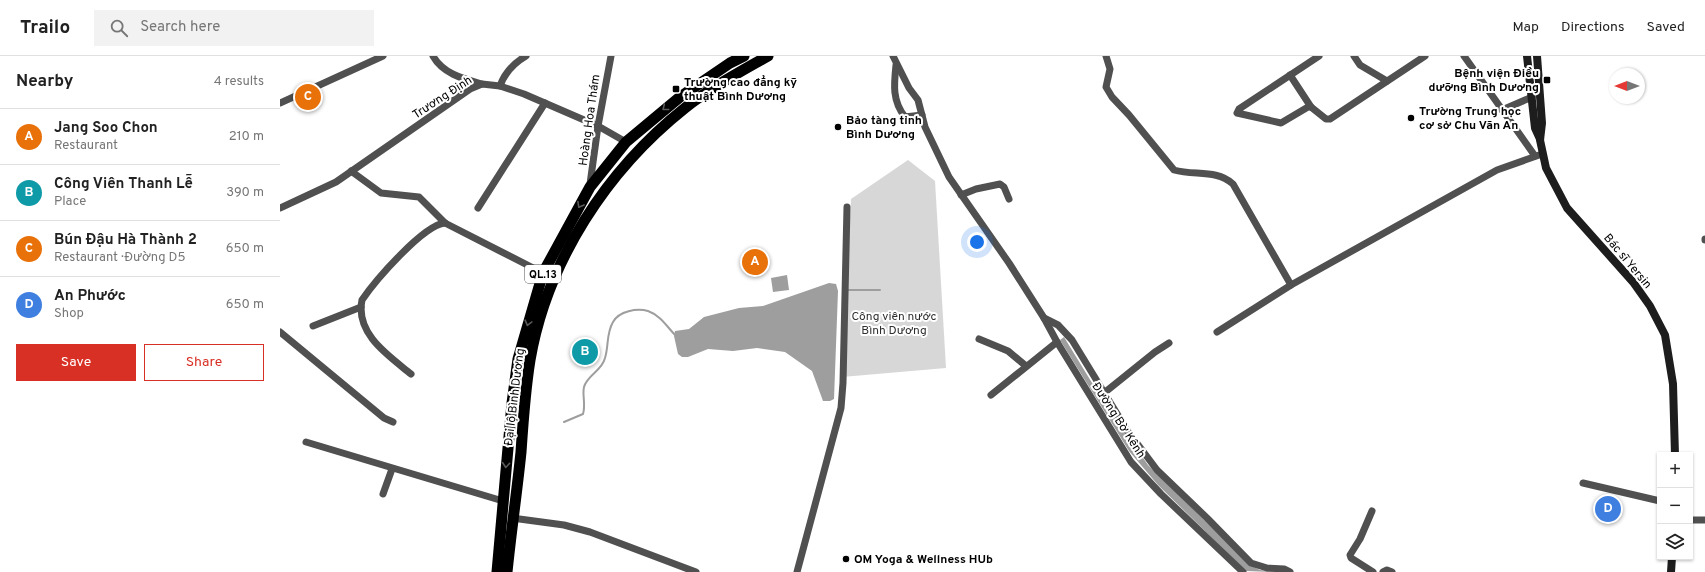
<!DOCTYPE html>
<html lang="en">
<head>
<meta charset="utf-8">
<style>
	body { margin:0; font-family:Overpass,sans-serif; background:#f2f2f2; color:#222 }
	.controls { position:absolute; right:12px; bottom:12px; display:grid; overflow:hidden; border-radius:0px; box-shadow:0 1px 3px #0004 }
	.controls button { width:36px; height:36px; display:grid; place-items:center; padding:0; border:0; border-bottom:1px solid #e0e0e0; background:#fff; color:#222; font:20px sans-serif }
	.compass { position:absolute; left:1329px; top:12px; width:36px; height:36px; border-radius:50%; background:#fff; box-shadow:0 1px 3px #0004; rotate:270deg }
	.you { position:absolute; left:697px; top:186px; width:14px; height:14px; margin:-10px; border:3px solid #fff; border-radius:50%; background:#1a73e8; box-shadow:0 0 0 6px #1a73e833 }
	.badge { display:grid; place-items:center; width:26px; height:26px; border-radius:50%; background:#d93025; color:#fff; font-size:13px; font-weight:700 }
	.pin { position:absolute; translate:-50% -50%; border:2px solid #fff; box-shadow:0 1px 4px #0006 }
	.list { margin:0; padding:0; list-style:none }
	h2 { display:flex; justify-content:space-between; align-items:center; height:52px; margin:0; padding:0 16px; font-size:17px }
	h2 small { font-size:13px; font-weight:400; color:#767676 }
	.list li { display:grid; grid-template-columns:26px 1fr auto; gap:12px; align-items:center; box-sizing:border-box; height:56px; padding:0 16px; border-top:1px solid #e0e0e0 }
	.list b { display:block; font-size:15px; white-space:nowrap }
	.list p { margin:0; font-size:13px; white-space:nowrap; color:#767676 }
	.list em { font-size:13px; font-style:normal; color:#767676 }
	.actions { display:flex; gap:8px; padding:12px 16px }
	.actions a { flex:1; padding:9px 0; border:1px solid #d93025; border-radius:0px; text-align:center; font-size:14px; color:#d93025 }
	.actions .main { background:#d93025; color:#fff }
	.icon { flex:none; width:22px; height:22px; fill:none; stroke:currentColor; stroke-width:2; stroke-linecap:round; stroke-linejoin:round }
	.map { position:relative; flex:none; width:1425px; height:516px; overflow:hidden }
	header { display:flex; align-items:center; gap:24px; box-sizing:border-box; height:56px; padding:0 20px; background:#fff; border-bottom:1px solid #e0e0e0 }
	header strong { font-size:19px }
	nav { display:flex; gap:22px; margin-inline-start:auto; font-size:14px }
	.search { width:280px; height:36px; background:#f2f2f2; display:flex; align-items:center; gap:10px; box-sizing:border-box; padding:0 14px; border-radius:0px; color:#767676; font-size:15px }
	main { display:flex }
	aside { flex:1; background:#fff }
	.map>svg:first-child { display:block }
</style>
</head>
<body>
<header>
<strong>Trailo</strong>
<div class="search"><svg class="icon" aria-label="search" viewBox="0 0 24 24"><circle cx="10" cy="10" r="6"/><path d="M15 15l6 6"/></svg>Search here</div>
<nav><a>Map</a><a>Directions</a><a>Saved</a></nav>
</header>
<main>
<aside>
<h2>Nearby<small>4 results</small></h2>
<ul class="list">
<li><span class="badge" style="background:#e8710a">A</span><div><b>Jang Soo Chon</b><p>Restaurant</p></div><em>210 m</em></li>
<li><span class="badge" style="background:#0f9aa8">B</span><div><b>Công Viên Thanh Lễ</b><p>Place</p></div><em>390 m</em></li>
<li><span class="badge" style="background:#e8710a">C</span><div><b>Bún Đậu Hà Thành 2</b><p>Restaurant · Đường D5</p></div><em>650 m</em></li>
<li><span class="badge" style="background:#3f7fe0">D</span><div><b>An Phước</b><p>Shop</p></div><em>650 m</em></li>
</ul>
<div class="actions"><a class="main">Save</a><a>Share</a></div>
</aside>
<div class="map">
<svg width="1425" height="516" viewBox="0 0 1425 516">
	<rect width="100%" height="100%" fill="#fff"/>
	<path fill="#d7d7d7" d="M628,104L655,125L666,312L562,321L571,143Z"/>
	<g fill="#9e9e9e">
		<path d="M507,219L509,234L493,236L491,222Z"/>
		<path d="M549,227L556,228L558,235L554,343L550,345H543L532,315L505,296L477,292L453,295L428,293L408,301H402L398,298L394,280L395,275L409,273L424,261L459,252L483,250Z"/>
		<path d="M784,281L817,335L868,409L970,509L980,514L995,516L966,515L878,429L849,395L780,284Z"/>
	</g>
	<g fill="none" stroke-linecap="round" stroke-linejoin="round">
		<g stroke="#9e9e9e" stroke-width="2">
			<path d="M567,234H600"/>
			<path d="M284,366L303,358C306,348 302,339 304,331C307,319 322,315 325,302C329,289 326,278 333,266C339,255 357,252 368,255C380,259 388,272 396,280"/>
		</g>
		<g stroke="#505050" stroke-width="7">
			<path d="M153,0C163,18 184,23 202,28"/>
			<path d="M613,0L629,32L638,44L645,71L669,121L729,207L764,262L778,269L792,284L847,374L877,414L927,462L971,507L987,512L1004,513L1010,516"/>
			<path d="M826,0L830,13L826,31L832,41L849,59L894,114C915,120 936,113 953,128L1011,229"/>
			<path d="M1039,0L959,53L957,57L1001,67L1028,51H1031L1046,63H1050L1145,0"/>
			<path d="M1074,0L1080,9L1107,25"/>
			<path d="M1184,0L1255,100"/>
			<path d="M616,9C614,28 612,45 625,61L642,59"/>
			<path d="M1010,19L1031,51"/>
			<path d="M220,30C225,16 234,7 246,0"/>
			<path d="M0,47L103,0"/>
			<path d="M1222,54L1252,41"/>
			<path d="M71,115L101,137L139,141L165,167L263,217"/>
			<path d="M310,128L318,70L331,0"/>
			<path d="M681,139L696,133L720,128L724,131L729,143"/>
			<path d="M0,152L56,126L190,33L202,28L220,30L244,38L318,70L346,86"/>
			<path d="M198,152L265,47"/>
			<path d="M1425,184V183"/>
			<path d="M764,262L777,286L851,406L881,438L963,516"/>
			<path d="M33,270L81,251"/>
			<path d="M0,276L104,362L113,366"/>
			<path d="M937,276L1011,229L1217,114L1262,98"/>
			<path d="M699,283L728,295L746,310"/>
			<path d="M131,318C109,300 75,278 82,244C95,225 143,169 165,167"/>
			<path d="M824,337L875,296L889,287"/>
			<path d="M711,339L777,286"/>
			<path d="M26,386L223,445"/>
			<path d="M1303,427L1380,445"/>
			<path d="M103,438L112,413"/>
			<path d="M1092,455L1080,483L1070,499L1071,502L1093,516"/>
			<path d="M232,462L284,469L310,476L416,516"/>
			<path d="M1410,464H1425"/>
			<path d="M517,516L561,352L563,327L567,151"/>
			<path d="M1103,516L1107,514L1112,516"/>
		</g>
		<g stroke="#1d1d1d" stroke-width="8">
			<path d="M1247,0L1255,72L1260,83"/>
			<path d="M1257,0L1262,67L1260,84L1266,112L1287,152L1353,226L1370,250L1385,279L1393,328L1395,399"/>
			<path d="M1391,516L1392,501"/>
		</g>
		<g stroke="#000" stroke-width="11">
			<path d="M217,516L232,347L238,303L263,217L310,131L346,86L400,41L450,7L464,0"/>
			<path d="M227,516C231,476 237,436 241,396C243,366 245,335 250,304C267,205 327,114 405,52C430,32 460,16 488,0"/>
		</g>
	</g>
	<defs><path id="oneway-chevron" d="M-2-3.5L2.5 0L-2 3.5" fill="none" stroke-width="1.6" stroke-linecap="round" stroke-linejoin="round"/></defs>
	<g stroke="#595959">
		<use href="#oneway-chevron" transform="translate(385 52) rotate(141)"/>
		<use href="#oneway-chevron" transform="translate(300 149) rotate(119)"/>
		<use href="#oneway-chevron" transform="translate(248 267) rotate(105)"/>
		<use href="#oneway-chevron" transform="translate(226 409) rotate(95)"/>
	</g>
	<g fill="#000" stroke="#fff" stroke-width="1.5">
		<rect x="1263" y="20" width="8" height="8" rx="2"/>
		<rect x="392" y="29" width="8" height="8" rx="2"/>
		<circle cx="1131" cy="62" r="4"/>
		<circle cx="558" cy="71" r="4"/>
		<circle cx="566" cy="503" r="4"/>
	</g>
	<g text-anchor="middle" stroke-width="4" stroke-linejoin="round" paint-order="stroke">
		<rect fill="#fff" stroke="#4c4c4c" stroke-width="1" x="245" y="209" width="36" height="18" rx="3"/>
		<g font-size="11" font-weight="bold" fill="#000">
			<text x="263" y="222">QL.13</text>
		</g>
		<g font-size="12" font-weight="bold" fill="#000" stroke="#fff" text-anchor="start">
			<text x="1259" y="21" text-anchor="end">Bệnh viện Điều<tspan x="1259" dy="14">dưỡng Bình Dương</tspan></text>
			<text x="404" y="30">Trường cao đẳng kỹ<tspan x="404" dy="14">thuật Bình Dương</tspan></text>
			<text x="1139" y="59">Trường Trung học<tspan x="1139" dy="14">cơ sở Chu Văn An</tspan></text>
			<text x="566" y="68">Bảo tàng tỉnh<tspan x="566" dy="14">Bình Dương</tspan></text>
			<text x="574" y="507">OM Yoga &amp; Wellness HUb</text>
		</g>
		<g font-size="12" fill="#000" stroke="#fff">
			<text transform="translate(162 41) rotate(-33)" y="4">Trương Định</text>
			<text transform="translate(309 64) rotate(-82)" y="4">Hoàng Hoa Thám</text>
			<text transform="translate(1348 205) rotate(50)" y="4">Bác sĩ Yersin</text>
			<text transform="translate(234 341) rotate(-83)" y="4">Đại lộ Bình Dương</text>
			<text transform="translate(839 364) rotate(57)" y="4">Đường Bờ Kênh</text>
		</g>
		<g font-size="12" fill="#2e2e2e" stroke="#fff">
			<text x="614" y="264">Công viên nước<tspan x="614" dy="14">Bình Dương</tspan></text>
		</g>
	</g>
</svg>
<div class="controls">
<button>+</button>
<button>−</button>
<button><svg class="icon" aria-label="layers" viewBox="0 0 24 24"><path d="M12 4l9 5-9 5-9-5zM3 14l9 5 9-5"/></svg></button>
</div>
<svg class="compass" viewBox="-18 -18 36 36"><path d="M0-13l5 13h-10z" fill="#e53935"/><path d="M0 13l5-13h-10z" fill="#767676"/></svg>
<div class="you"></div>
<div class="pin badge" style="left:475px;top:206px;background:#e8710a">A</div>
<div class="pin badge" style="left:305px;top:296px;background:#0f9aa8">B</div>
<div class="pin badge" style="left:28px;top:41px;background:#e8710a">C</div>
<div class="pin badge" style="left:1328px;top:453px;background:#3f7fe0">D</div>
</div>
</main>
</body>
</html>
